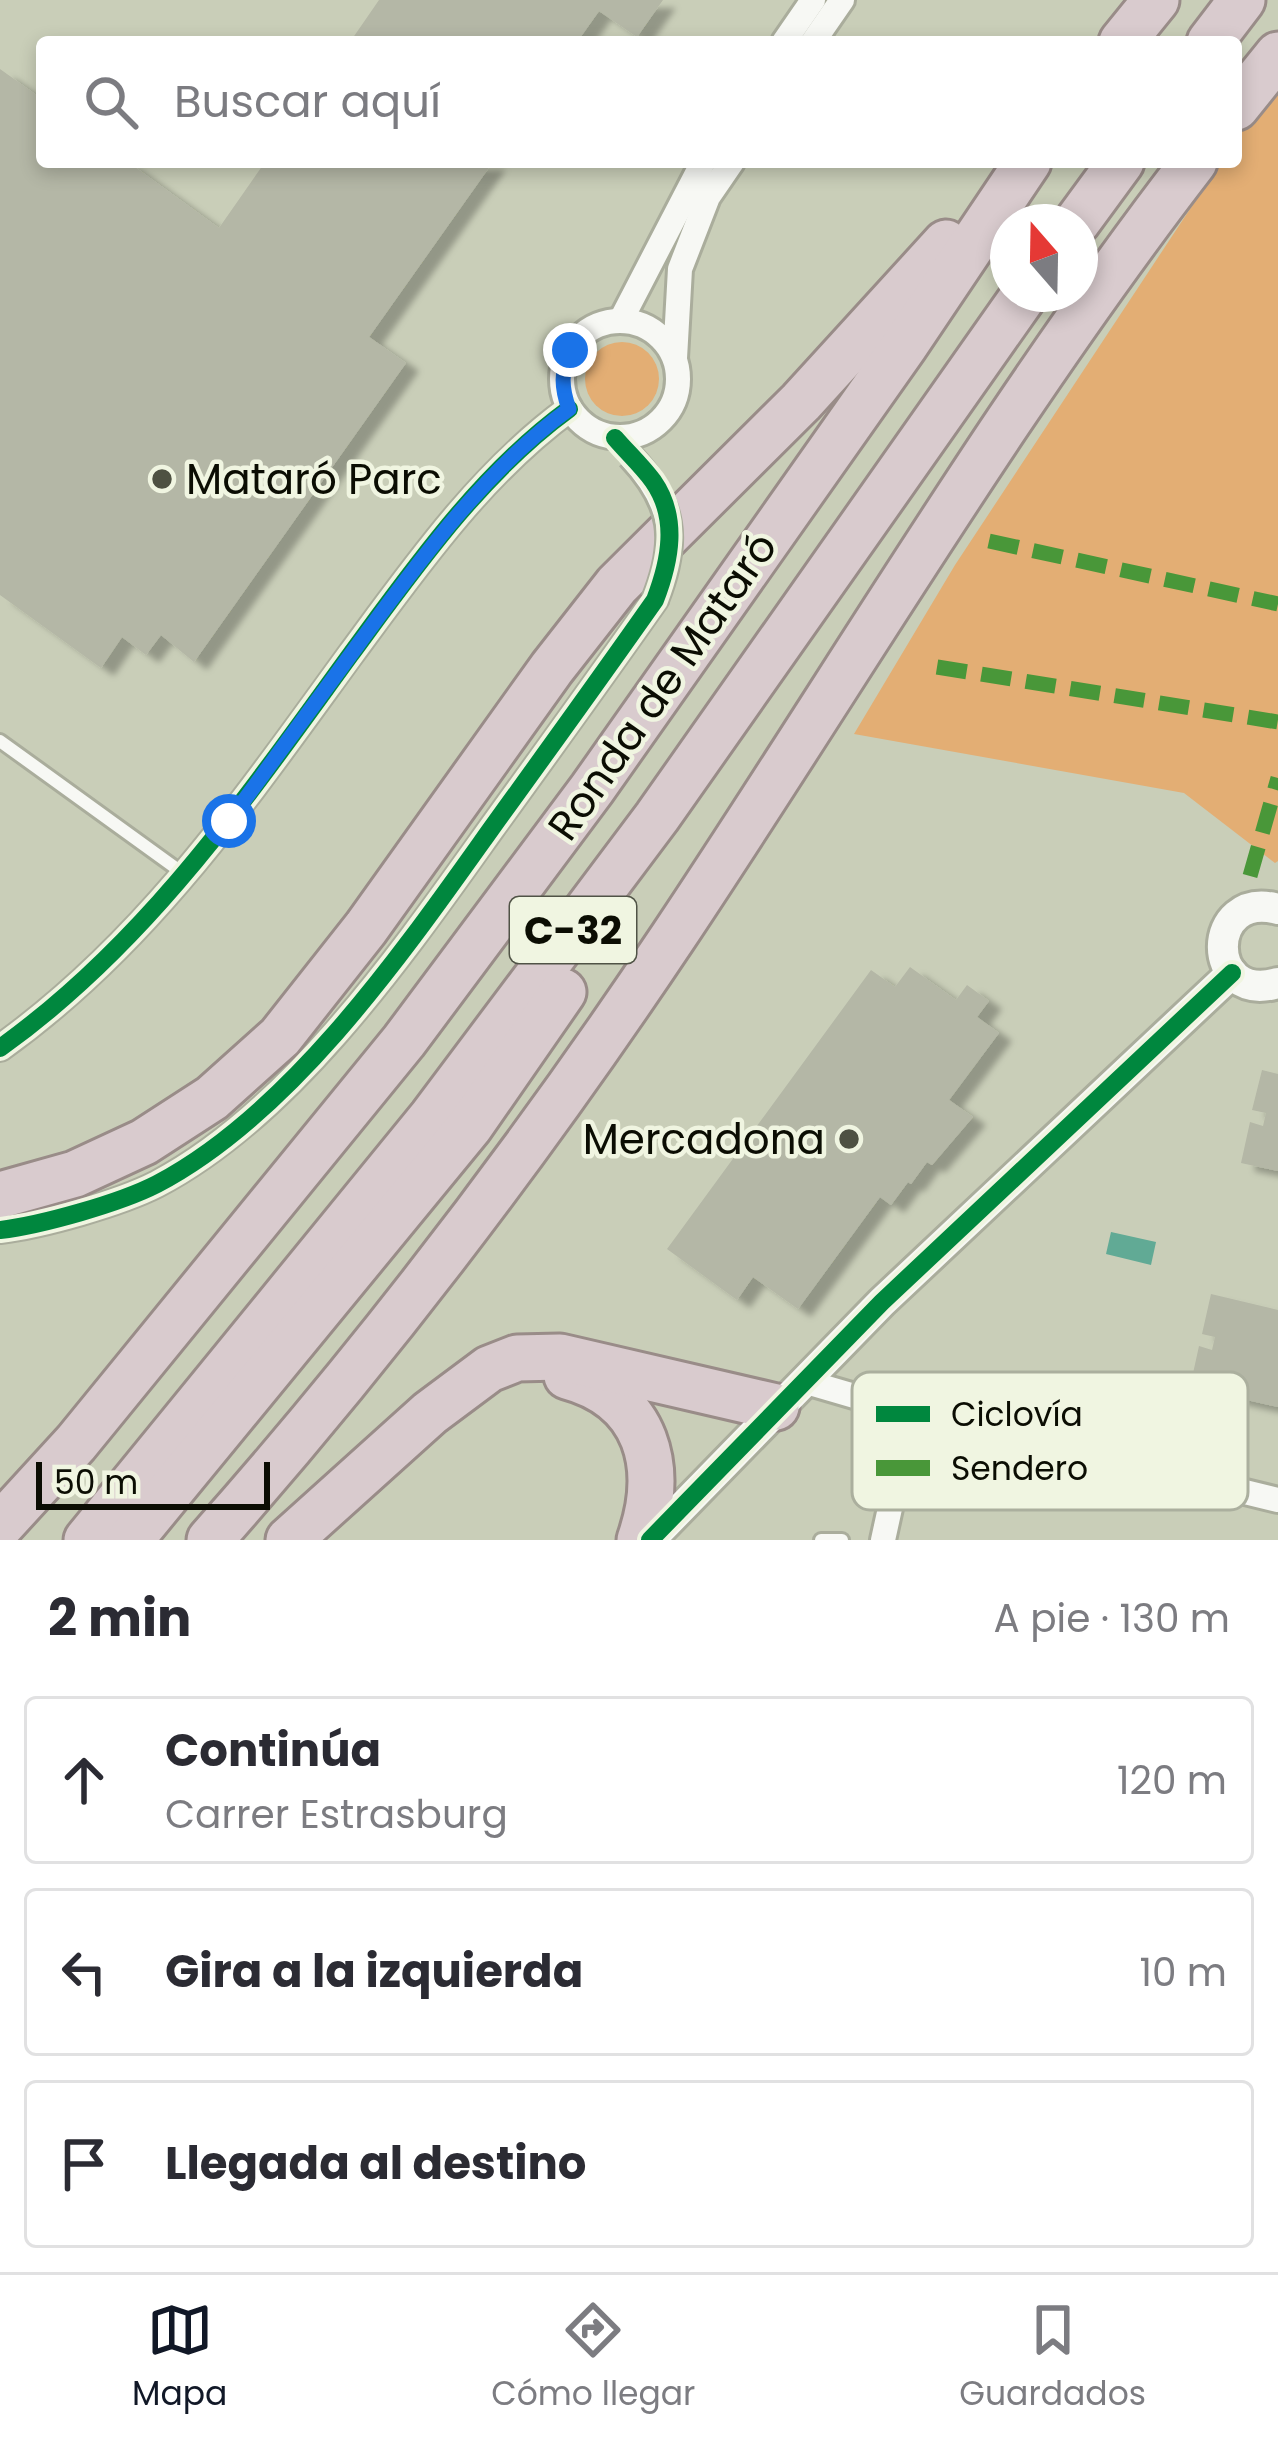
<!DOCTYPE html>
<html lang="es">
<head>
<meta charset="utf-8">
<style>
	body { margin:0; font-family:Poppins,sans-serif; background:#f2f2f3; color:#2b2b33 }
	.compass { position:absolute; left:990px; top:204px; width:108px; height:108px; border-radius:50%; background:#fff; box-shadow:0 6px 18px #0003; rotate:340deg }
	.scale { position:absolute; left:36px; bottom:30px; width:234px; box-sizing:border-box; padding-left:12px; border:6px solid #0b0d03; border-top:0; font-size:33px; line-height:42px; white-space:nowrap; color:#0b0d03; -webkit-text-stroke:9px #f0f5e1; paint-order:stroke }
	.stop { position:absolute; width:36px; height:36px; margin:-27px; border:9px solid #1a73e8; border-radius:50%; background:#fff }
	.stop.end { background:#1a73e8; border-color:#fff; box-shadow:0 3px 12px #0008 }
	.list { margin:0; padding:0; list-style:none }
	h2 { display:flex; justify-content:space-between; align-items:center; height:156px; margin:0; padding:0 48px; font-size:51px }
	h2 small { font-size:39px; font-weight:400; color:#7c7c81 }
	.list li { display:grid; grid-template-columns:78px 1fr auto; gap:36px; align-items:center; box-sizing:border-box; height:168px; margin:0 24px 24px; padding:0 24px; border:3px solid #e1e1e2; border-radius:12px }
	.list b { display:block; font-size:45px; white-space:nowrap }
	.list p { margin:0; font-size:39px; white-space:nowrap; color:#7c7c81 }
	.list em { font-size:39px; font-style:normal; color:#7c7c81 }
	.icon { flex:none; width:66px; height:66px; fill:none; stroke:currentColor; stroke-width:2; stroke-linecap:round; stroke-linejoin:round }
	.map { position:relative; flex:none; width:1278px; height:1540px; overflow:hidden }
	.search { position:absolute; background:#fff; box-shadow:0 6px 18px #0003; left:36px; right:36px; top:36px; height:132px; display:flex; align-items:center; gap:30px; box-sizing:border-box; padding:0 42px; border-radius:12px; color:#7c7c81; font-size:45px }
	.sheet { height:732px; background:#fff }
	nav { display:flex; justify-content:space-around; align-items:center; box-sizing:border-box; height:168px; border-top:3px solid #e1e1e2; background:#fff; font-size:33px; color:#7c7c81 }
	nav a { display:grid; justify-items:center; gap:6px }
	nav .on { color:#111827 }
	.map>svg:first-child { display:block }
</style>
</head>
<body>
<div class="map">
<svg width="1278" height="1540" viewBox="0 0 1278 1540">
	<defs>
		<filter id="shadow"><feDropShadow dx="13" dy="8" stdDeviation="3" flood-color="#0004"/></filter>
	</defs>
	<rect width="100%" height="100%" fill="#c9ceb8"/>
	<g fill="#e3ae74">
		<path d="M1278,80V861L1275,863L1184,793L854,734L955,565L1221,162H1236V136Z"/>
		<circle cx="622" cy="379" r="37"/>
	</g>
	<path fill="#61aa95" d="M1111,1232L1156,1242L1151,1265L1106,1254Z"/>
	<g fill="#b4b7a6" filter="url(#shadow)">
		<path d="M379,0H663L637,37L599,11L577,42H350Z"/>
		<path d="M0,69L42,99V162H128L219,228L265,162H493L369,337L406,363L194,662L161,635L146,655L122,637L101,668L0,595Z"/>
		<path d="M910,967L956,1000L967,985L989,1001L977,1017L999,1033L949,1100L973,1117L932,1165L927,1162L911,1184L908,1182L891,1205L880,1197L798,1309L753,1277L737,1300L667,1249L871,970L895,987Z"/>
		<path d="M1262,1070L1278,1074V1171L1241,1163L1250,1122L1263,1126L1266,1113L1252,1110Z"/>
		<path d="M1211,1294L1278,1310V1407L1190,1387L1199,1346L1212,1350L1215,1337L1202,1334Z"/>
	</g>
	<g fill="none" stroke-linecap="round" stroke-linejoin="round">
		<g stroke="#aaad9c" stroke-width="18">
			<g id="service">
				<path d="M0,741L184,874"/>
				<path d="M821,1540H842"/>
			</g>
		</g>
		<g stroke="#aaad9c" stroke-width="30">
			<g id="minor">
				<path d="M784,42L813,0"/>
				<path d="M813,42L842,0"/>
				<path d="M621,320L703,162"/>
				<circle cx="620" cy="379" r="58"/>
				<path d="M675,358L680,269L708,197L732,162"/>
				<path d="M0,1048C147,943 246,798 351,654C415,567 481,473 569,409"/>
				<path d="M0,1230C42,1225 120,1203 157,1184C292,1113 404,951 491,829C546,753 601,677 655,600"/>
				<path d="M803,1381L868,1400L1278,1500"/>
				<path d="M883,1540L903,1449L917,1411"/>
			</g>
		</g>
		<g stroke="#aaad9c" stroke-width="36">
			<g id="tertiary">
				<path d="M1278,909C1205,889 1204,1005 1278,983"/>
				<path d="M650,1540L882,1302L1232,973"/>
			</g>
		</g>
		<g stroke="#998c88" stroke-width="51">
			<g id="motorway">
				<path d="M1122,42L1156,0"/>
				<path d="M1210,42L1242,0"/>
				<path d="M1236,107L1278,55"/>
				<path d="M1077,222L1121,162"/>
				<path d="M0,1195L75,1174L144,1142L212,1098L280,1037L366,928L552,668L617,585L801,402L946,243"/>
				<path d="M567,1376C649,1398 665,1468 640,1540"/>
				<path d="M0,1526L76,1443L404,1041L592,789L905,345L1028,162"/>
				<path d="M87,1540L432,1117L657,817L1025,294"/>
				<path d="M130,1540L470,1126L563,992"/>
				<path d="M210,1540C378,1350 532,1148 673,937C846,678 1004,408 1194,162"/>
				<path d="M289,1540L430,1413L489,1369L517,1358L560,1357L776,1407"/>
			</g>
		</g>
		<use href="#service" stroke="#f7f8f4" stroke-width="12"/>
		<use href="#minor" stroke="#f7f8f4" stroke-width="24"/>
		<use href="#tertiary" stroke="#f7f8f4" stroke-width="30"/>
		<use href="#motorway" stroke="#d9cbce" stroke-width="45"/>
		<g stroke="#aaad9c" stroke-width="30" stroke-linecap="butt">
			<path id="minor-bridge" d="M630,456C674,503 679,540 655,600"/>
		</g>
		<use href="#minor-bridge" stroke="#f7f8f4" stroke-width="24"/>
		<g stroke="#499739" stroke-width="15" stroke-dasharray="30 15" stroke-linecap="butt">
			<path d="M989,541L1278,604"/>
			<path d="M937,667L1278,722"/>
			<path d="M1250,876L1278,778"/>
		</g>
		<g stroke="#f0f5e1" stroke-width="26">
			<g id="cycleway">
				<path d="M0,1048C147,943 246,798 351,654C415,567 481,473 569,409"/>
				<path d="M0,1230C42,1225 120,1203 157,1184C292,1113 404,951 491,829C546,753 601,677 655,600C670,561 679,518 653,481C642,466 627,452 615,438"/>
				<path d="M650,1540L882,1302L1232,973"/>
			</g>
		</g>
		<use href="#cycleway" stroke="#00873e" stroke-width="18"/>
	</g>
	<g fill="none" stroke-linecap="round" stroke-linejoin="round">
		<path stroke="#1a73e8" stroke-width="15" d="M229,821C273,761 316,702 360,642C421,559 485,470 569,409C561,387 561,372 570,350"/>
	</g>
	<g fill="#4e5142" stroke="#f0f5e1" stroke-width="4.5">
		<circle cx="162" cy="479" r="12"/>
		<circle cx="849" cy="1139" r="12"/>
	</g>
	<g text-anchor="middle" stroke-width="9" stroke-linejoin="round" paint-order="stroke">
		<rect fill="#f0f5e1" stroke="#505346" stroke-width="3" x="510" y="897" width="126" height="66" rx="9"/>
		<g font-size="39" font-weight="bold" fill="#0b0d03">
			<text x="573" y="944">C-32</text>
		</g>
		<g font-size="42" fill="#0b0d03" stroke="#f0f5e1" text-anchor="start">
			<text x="186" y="494">Mataró Parc</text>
			<text x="825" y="1154" text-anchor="end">Mercadona</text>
		</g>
		<g font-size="42" fill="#0b0d03" stroke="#f0f5e1">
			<text transform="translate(662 686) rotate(-55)" y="15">Ronda de Mataró</text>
		</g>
	</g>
	<rect x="852" y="1372" width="396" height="138" rx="18" fill="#f0f5e1" stroke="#abaf9e" stroke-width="3"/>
	<rect x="876" y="1406" width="54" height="16" fill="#00873e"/>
	<rect x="876" y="1460" width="54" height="16" fill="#499739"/>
	<g font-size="33" fill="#0b0d03">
		<text x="951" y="1426">Ciclovía</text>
		<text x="951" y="1480">Sendero</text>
	</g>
</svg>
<svg class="compass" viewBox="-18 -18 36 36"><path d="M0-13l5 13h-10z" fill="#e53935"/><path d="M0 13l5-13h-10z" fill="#7c7c81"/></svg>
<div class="scale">50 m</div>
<div class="stop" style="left:229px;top:821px"></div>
<div class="stop end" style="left:570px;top:350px"></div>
<div class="search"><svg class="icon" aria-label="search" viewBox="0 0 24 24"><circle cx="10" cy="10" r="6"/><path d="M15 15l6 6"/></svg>Buscar aquí</div>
</div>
<section class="sheet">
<h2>2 min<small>A pie · 130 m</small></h2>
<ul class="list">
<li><svg class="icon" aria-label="ahead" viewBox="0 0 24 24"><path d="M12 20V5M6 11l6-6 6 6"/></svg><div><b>Continúa</b><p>Carrer Estrasburg</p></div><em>120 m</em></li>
<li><svg class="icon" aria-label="left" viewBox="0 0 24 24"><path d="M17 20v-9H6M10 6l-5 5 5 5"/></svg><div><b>Gira a la izquierda</b></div><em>10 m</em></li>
<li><svg class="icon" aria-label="arrive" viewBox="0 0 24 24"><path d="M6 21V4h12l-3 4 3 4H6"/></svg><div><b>Llegada al destino</b></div></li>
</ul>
</section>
<nav>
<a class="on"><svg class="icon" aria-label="map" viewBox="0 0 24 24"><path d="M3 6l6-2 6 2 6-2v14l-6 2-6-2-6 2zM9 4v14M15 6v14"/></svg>Mapa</a>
<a><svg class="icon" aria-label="directions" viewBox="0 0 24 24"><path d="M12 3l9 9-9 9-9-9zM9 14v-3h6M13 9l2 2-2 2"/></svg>Cómo llegar</a>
<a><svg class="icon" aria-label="saved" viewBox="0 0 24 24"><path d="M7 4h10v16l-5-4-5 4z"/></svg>Guardados</a>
</nav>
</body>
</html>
